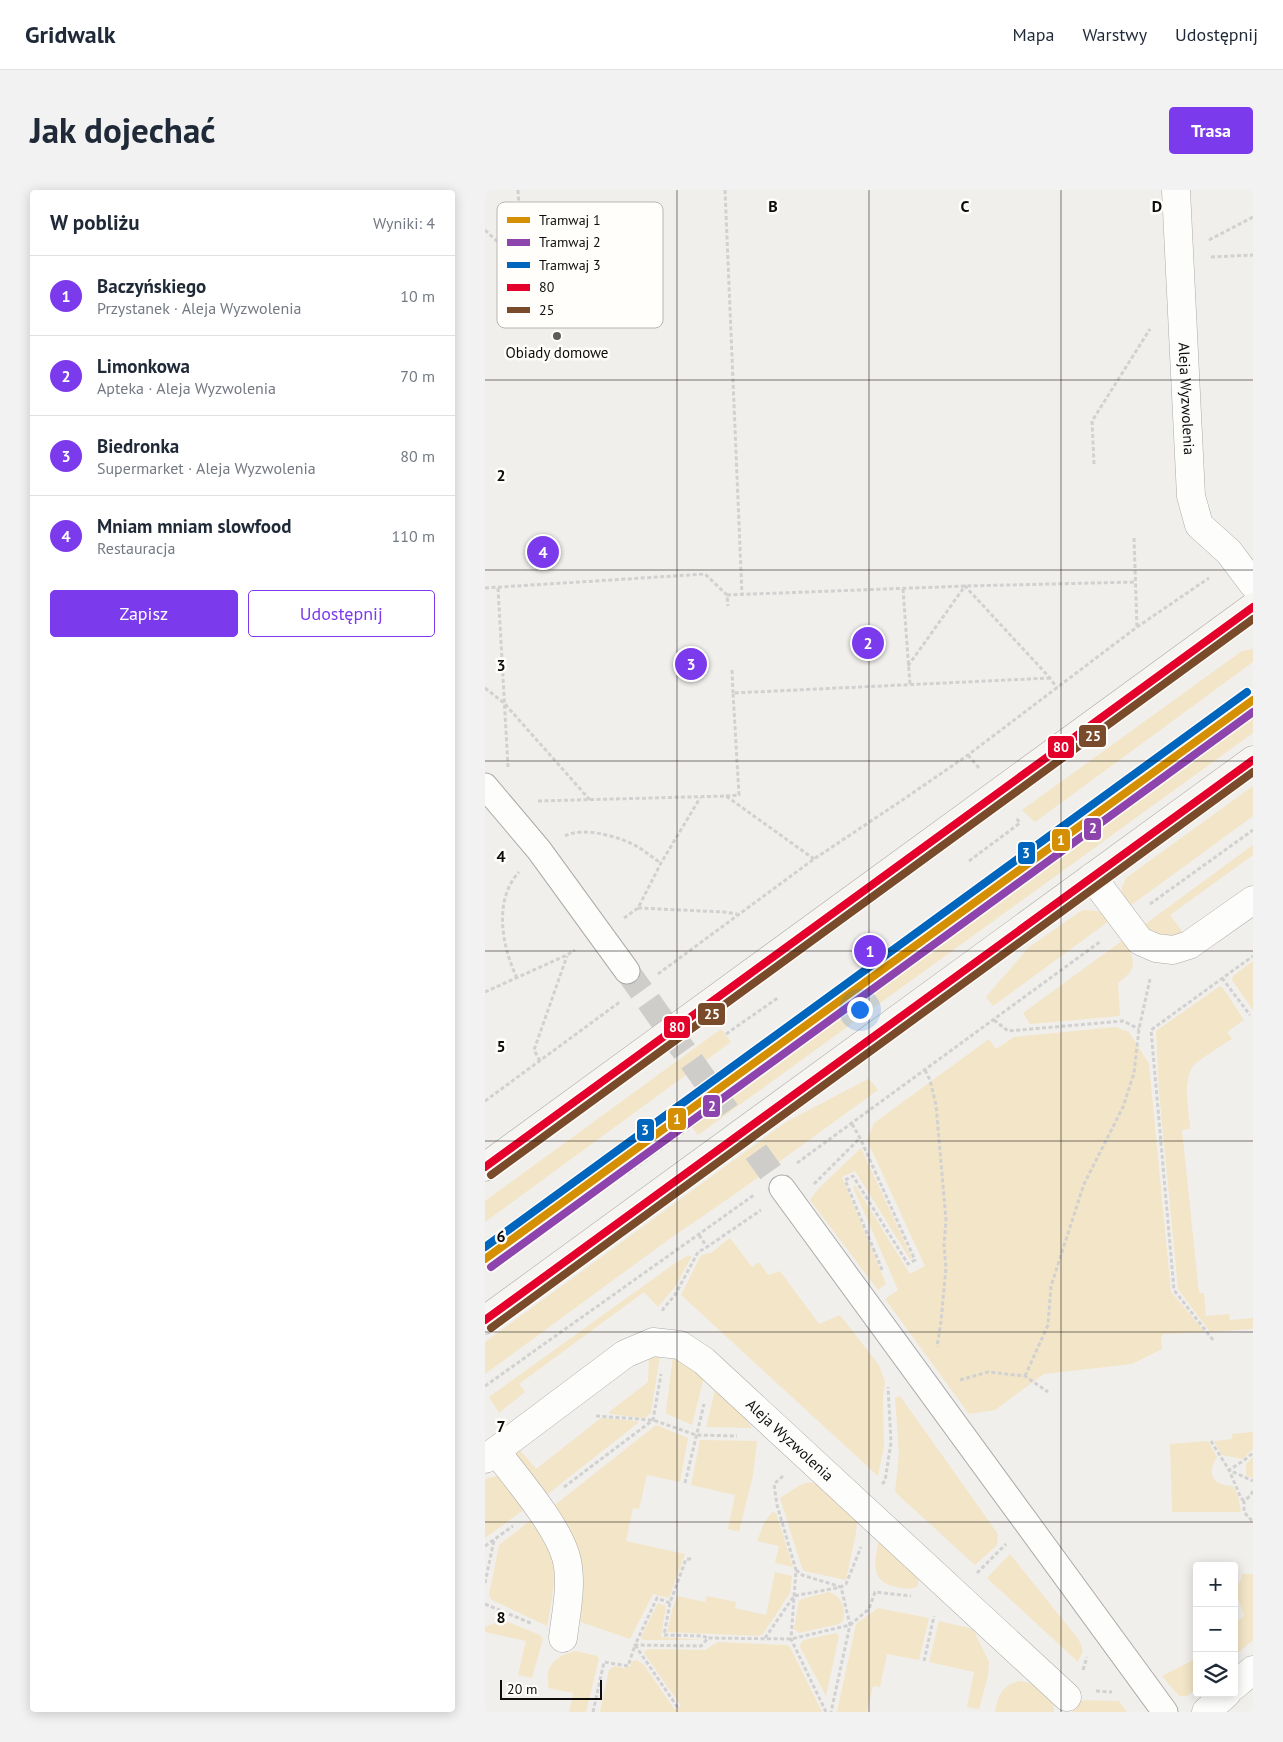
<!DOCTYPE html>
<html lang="pl">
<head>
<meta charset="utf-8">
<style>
	body { margin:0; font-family:"PT Sans",sans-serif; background:#f2f2f3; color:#1f2937 }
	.controls { position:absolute; right:15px; bottom:15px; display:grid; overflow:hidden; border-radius:5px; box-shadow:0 2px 12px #0003 }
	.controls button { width:45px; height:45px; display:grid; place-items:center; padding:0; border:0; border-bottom:1px solid #e0e1e3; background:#fff; color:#1f2937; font:25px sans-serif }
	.scale { position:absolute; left:15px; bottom:12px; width:102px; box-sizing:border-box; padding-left:5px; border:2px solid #0e0d0b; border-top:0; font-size:14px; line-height:18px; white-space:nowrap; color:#0e0d0b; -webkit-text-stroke:4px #fffefb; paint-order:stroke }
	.you { position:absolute; left:374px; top:819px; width:18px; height:18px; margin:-12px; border:4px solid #fff; border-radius:50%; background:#1a73e8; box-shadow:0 0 0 8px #1a73e833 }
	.badge { display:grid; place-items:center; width:32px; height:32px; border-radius:50%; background:#7c3aed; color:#fff; font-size:16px; font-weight:700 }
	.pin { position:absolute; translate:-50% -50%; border:2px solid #fff; box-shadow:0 1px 5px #0006 }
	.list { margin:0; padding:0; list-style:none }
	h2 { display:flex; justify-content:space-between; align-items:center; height:65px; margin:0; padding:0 20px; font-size:21px }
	h2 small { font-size:16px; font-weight:400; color:#747a83 }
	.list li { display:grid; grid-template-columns:32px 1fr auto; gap:15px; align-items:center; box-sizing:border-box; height:80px; padding:0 20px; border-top:1px solid #e0e1e3 }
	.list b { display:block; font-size:19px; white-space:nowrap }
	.list p { margin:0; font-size:16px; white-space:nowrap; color:#747a83 }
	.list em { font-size:16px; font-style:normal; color:#747a83 }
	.actions { display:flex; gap:10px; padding:15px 20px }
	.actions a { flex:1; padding:11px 0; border:1px solid #7c3aed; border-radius:5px; text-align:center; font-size:18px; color:#7c3aed }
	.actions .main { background:#7c3aed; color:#fff }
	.icon { flex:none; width:28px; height:28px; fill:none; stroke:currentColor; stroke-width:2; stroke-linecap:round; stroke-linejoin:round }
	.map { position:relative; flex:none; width:768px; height:1522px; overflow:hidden; border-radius:5px }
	header { display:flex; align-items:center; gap:30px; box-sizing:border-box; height:70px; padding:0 25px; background:#fff; border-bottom:1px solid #e0e1e3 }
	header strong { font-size:24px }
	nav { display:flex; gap:28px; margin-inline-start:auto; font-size:18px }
	.intro { display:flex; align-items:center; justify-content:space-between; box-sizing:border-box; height:120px; padding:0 30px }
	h1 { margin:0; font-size:35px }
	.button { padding:12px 22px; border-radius:5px; background:#7c3aed; color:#fff; font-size:18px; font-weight:700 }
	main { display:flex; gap:30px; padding:0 30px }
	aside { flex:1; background:#fff; border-radius:5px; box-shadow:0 2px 12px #0003 }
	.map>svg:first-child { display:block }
</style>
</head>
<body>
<header>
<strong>Gridwalk</strong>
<nav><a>Mapa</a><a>Warstwy</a><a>Udostępnij</a></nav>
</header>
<div class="intro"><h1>Jak dojechać</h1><a class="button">Trasa</a></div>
<main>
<aside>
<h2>W pobliżu<small>Wyniki: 4</small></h2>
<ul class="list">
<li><span class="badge">1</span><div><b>Baczyńskiego</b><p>Przystanek · Aleja Wyzwolenia</p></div><em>10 m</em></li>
<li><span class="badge">2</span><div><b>Limonkowa</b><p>Apteka · Aleja Wyzwolenia</p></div><em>70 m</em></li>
<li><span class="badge">3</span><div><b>Biedronka</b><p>Supermarket · Aleja Wyzwolenia</p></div><em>80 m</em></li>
<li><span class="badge">4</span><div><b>Mniam mniam slowfood</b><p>Restauracja</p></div><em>110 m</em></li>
</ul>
<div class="actions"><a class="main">Zapisz</a><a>Udostępnij</a></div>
</aside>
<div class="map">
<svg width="768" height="1522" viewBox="0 0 768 1522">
	<rect width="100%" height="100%" fill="#f1efec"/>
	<g fill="#f3e5c7">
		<path d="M768,459V472L550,632L537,620L757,461Z"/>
		<path d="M768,522V543L213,945L202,931L201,929Z"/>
		<path d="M768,596V626L645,716L636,700L641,688Z"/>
		<path d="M768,655V665L685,725L697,741L693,750L670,746L659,735Z"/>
		<path d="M597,720L613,721L624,731L508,816L501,807L543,758Z"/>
		<path d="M638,750C651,770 653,779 633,793L635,826L545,834L538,823Z"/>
		<path d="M768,771V820L747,790L748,786Z"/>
		<path d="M735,796L738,798L759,830L742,842L747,849C739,854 713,870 708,876C697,893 704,920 705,939L697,940L714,1103H719L721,1126L744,1124L745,1130L768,1128V1139L725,1142L693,1099L674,902L671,841Z"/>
		<path d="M630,837L644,842L664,874L686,1102L720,1142L679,1144L676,1146L677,1159L647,1174L559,1184L510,1220L484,1224L400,1109L413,1100L368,997L370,995L425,1084L440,1076L382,950L389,933L504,849L511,859L529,847Z"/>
		<path d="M236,839L246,852L0,1032V1011Z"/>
		<path d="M383,889L385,890L393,900L250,1004L183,1050L0,1184V1152L301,932Z"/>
		<path d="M376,958L427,1068L425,1069L370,981L357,987L401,1094L393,1100L325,1010L334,998Z"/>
		<path d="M245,1048L267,1077L274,1072L283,1085L295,1081L334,1134L355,1125L394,1175L400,1192L398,1207L399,1256L393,1286L196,1105L216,1065L226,1063Z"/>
		<path d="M202,1066H207L190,1097L173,1117L159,1102L34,1194L40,1202L14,1223L4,1207L189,1074Z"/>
		<path d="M175,1165L166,1223L161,1227L157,1228L125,1224L124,1222L163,1192L164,1167Z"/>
		<path d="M188,1166L219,1187L207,1235L182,1224L181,1221Z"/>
		<path d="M231,1197L258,1225L267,1238L221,1237Z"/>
		<path d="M415,1206L513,1344L512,1355L490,1375L410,1302L414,1264L410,1208Z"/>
		<path d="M116,1228L152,1231L153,1233L59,1307L29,1265L33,1259L35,1260L51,1279Z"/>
		<path d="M171,1235L203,1248L195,1292L162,1285L154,1319L148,1318L141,1351L200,1364L184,1408L168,1404L145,1449L90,1430L66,1318Z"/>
		<path d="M768,1242V1259L758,1269L737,1265L729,1251L747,1249V1244Z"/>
		<path d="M215,1250L272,1251L268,1285L254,1342L243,1339L250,1305L206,1295Z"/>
		<path d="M723,1251L732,1267C721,1284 728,1296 748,1296L753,1306L756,1322H687L685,1254Z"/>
		<path d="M768,1267V1288L761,1285V1274Z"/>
		<path d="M11,1286H15L40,1319L0,1348V1289Z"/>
		<path d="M324,1292L338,1296L368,1323L372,1333L371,1343L361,1390L319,1381L317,1378L295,1308L315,1295Z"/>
		<path d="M287,1322L291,1323L308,1377L290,1373L294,1356L272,1351L279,1333Z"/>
		<path d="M47,1329C52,1336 59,1344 63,1352C74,1378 67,1409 62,1436L7,1410L4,1405L14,1355Z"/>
		<path d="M394,1348L435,1385L432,1397C423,1400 417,1399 408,1396C383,1390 391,1367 394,1348Z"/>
		<path d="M525,1364L594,1450L598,1461L593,1472L502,1388Z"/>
		<path d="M290,1382L307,1386L305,1403L278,1444L273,1446L182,1442L188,1417L192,1406L220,1412L222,1406L251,1412L250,1418L281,1425Z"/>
		<path d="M757,1384H768V1450L749,1466V1433L759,1426L750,1399L756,1390Z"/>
		<path d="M343,1402C357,1405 361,1419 358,1431L354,1434L314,1443L309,1439L314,1410Z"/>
		<path d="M173,1413L181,1416L176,1447L218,1450H158L156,1447Z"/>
		<path d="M393,1418L444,1428L434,1470L402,1464L395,1497L388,1496L382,1522H352L371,1434Z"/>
		<path d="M18,1430L55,1445L58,1449L47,1488L33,1485L41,1451L0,1442V1437Z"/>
		<path d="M454,1431L488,1439L504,1472L503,1486L494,1519L482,1517L489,1482L444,1472Z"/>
		<path d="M351,1443L354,1446L341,1506L315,1457L316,1453L319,1450Z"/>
		<path d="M233,1452L302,1455L305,1457L337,1522H115L124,1480L129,1476L139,1478L146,1476L145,1472L152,1470L159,1475L190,1520L196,1516L159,1463L161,1460L165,1459L220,1460Z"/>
		<path d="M92,1461L112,1466L114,1468L101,1522H84L88,1503L63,1498C64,1495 63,1493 63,1491C60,1473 77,1463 92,1461Z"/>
		<path d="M712,1468V1499L702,1506H694L677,1486Z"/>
		<path d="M535,1491C552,1494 570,1501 569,1522H510C513,1505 517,1495 535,1491Z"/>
		<path d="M593,1510L634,1511L642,1522H587Z"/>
	</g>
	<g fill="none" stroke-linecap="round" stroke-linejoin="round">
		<path stroke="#cfcdca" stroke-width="25" stroke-dasharray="25 12" stroke-linecap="butt" d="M142,781L297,998"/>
		<g stroke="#adaba9" stroke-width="27">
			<g id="pedestrian">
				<path d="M0,596L54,660L142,781"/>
				<path d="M297,998L680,1522"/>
			</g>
		</g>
		<g stroke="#adaba9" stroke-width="29">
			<g id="minor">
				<path id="s1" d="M691,0L706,306L714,335L744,362L768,394"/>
				<path d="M607,687L655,751L671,758L688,760L704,755L768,710"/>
				<path d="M11,1261C32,1289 72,1335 81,1367C88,1393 81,1422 78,1448"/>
				<path id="s2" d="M0,1269L140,1164L168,1152L195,1155L219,1171L582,1507"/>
				<path d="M749,1496L768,1480"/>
				<path d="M721,1522L742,1503"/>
			</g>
		</g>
		<g stroke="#adaba9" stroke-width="29">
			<g id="secondary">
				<path d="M0,977L768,417"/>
				<path d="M0,1130L768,570"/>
			</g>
		</g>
		<g stroke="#d2d1d1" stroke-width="3" stroke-dasharray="4 2.5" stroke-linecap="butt">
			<path d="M33,0L40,117"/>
			<path d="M240,0L257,405"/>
			<path d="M0,40L37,75"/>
			<path d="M724,50L768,27"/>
			<path d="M726,67L768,65"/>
			<path d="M609,274L607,231L665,139"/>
			<path d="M649,348L652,437"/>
			<path d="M0,398L220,384L242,405L243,416"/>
			<path d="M13,398L23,577"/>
			<path d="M418,399L425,495"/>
			<path d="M242,405L480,396L651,392"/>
			<path d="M423,476L480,396L565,488L572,498"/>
			<path d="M247,480L248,503"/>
			<path d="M0,498L19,513L105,610"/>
			<path d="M483,565L494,578"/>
			<path d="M241,606L254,605L248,503L565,488"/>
			<path d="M53,611L241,606L329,669"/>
			<path d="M80,646C98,636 136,647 153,657C161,662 168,668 176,673"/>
			<path d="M484,671L535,633L531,628"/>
			<path d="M665,714L768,640"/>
			<path d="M153,718L239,722L252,724"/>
			<path d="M139,728L153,718L176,673L215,608"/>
			<path d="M173,784L329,669L416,611L483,565L652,437L724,388"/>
			<path d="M32,788C17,757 8,710 34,682"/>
			<path d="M737,788L765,825"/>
			<path d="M0,802L82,765L90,760"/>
			<path d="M509,830L523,841L638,831L654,839"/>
			<path d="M241,844L294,807"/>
			<path d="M55,871L49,860L82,766"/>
			<path d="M440,880L445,890L451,915L461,1030L459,1055L461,1078L456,1131L452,1157"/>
			<path d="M0,911L136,811"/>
			<path d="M367,934L375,948L430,1070L423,1074L368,986L360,990L398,1082"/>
			<path d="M312,973L616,751"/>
			<path d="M143,983L237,914"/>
			<path d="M329,994L375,948"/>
			<path d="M214,1045L222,1057L276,1020"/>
			<path d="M178,1121V1119L190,1105L213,1062L222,1057"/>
			<path d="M728,1150L689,1100L666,840L768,766"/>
			<path d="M540,1186L563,1135L566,1096L599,994L638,917L649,883L654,839L665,789"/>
			<path d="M475,1190L503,1182L540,1186L563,1202"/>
			<path d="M0,1196L269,1005"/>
			<path d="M111,1226L168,1230L211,1245L252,1246"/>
			<path d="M726,1251L744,1280L758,1271L768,1263"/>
			<path d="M298,1286L289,1294L292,1315L311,1380L306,1449L341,1522"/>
			<path d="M200,1293L219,1214"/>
			<path d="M397,1294L400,1291L406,1252L403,1197"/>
			<path d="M79,1297L168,1230L176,1184"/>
			<path d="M768,1301L765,1306L759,1311V1322L768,1332"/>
			<path d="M759,1311L756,1308L744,1280L768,1291"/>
			<path d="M0,1356L28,1336"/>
			<path d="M206,1369H201L185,1413L179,1445L218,1446L223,1448"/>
			<path d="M311,1380L317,1385L356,1397L365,1435L346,1522"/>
			<path d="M492,1383L521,1354"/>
			<path d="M0,1393L9,1350"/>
			<path d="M185,1413L172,1408L150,1455L216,1456L223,1448L306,1449L365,1435L384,1419L390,1402L426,1406"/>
			<path d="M0,1414L48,1434"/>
			<path d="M280,1448L309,1406L356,1397L361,1394L376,1357"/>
			<path d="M150,1455L193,1518"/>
			<path d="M439,1471L449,1426"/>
			<path d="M598,1480L602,1467"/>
			<path d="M611,1501L627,1502"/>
			<path d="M108,1522L119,1472L143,1476L150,1455"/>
		</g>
		<use href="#pedestrian" stroke="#fdfdfc" stroke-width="25"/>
		<use href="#minor" stroke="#fdfdfc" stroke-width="28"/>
		<use href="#secondary" stroke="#f7f5f1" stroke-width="28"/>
		<g stroke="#fffefb" stroke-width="11">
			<g id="bus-1">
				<path d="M0,977L768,417"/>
				<path d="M0,1130L768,570"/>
			</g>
		</g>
		<g stroke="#fffefb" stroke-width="11">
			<g id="bus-2">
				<path d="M6,985L768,429"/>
				<path d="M6,1138L768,582"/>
			</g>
		</g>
		<use href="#bus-1" stroke="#e4002b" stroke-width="8"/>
		<use href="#bus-2" stroke="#7a4b2a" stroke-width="8"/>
		<g stroke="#fffefb" stroke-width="11">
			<path id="tram-1" d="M0,1069L768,510"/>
		</g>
		<g stroke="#fffefb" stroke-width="11">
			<path id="tram-2" d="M6,1077L768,522"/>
		</g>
		<g stroke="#fffefb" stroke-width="11">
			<path id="tram-3" d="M0,1057L762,502"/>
		</g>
		<use href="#tram-1" stroke="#d48f02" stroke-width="8"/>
		<use href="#tram-2" stroke="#8e44ad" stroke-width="8"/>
		<use href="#tram-3" stroke="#0065bd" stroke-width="8"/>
	</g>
	<path fill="none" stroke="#0e0d0b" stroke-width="1" stroke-opacity="0.55" d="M192,0V1522M384,0V1522M576,0V1522M0,190H768M0,380H768M0,571H768M0,761H768M0,951H768M0,1142H768M0,1332H768"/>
	<circle fill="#5d5c5a" stroke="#fffefb" stroke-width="2" cx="72" cy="146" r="5"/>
	<g text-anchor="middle" stroke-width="5" stroke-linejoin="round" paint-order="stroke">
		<g font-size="15" fill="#0e0d0b" stroke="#fffefb">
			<text x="72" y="168">Obiady domowe</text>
		</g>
		<g font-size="15" fill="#0e0d0b" stroke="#fffefb">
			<text dy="5" stroke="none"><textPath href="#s1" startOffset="209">Aleja Wyzwolenia</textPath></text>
			<text dy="5" stroke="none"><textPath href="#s2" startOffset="378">Aleja Wyzwolenia</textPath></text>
		</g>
	</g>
	<rect x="12" y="12" width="166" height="126" rx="8" fill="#fffefb" stroke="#b7b6b3" stroke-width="1"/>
	<rect x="22" y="27" width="23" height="6" fill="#d48f02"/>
	<rect x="22" y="49" width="23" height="7" fill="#8e44ad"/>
	<rect x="22" y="72" width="23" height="6" fill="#0065bd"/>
	<rect x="22" y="94" width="23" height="7" fill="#e4002b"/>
	<rect x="22" y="117" width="23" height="6" fill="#7a4b2a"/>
	<g font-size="14" fill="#0e0d0b">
		<text x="54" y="35">Tramwaj 1</text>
		<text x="54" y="57">Tramwaj 2</text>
		<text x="54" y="80">Tramwaj 3</text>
		<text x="54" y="102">80</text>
		<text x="54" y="125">25</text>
	</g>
	<g font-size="16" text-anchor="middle" font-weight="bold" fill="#0e0d0b" stroke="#fffefb" stroke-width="5" stroke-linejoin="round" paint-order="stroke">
		<text x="288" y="22">B</text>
		<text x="480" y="22">C</text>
		<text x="672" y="22">D</text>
		<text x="16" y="291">2</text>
		<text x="16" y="481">3</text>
		<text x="16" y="672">4</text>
		<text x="16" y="862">5</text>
		<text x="16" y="1052">6</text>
		<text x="16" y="1242">7</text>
		<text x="16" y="1433">8</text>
	</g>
	<g stroke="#fffefb" stroke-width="2">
		<rect x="593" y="534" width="29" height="24" rx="5" fill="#7a4b2a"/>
		<rect x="562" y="545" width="28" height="24" rx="5" fill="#e4002b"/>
		<rect x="598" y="627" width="19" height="24" rx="5" fill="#8e44ad"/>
		<rect x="566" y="638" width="20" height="24" rx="5" fill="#d48f02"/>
		<rect x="532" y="651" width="19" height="24" rx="5" fill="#0065bd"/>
		<rect x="212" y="812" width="29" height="24" rx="5" fill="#7a4b2a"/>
		<rect x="178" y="825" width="28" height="24" rx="5" fill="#e4002b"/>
		<rect x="217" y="904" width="19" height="24" rx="5" fill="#8e44ad"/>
		<rect x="182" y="917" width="20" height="24" rx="5" fill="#d48f02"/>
		<rect x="151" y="928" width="19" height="24" rx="5" fill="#0065bd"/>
	</g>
	<g font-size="14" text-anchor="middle" font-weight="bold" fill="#fff">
		<text x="608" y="551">25</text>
		<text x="576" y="562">80</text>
		<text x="608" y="643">2</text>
		<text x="576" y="655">1</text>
		<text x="541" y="668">3</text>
		<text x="227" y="829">25</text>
		<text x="192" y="842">80</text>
		<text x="227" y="921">2</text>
		<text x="192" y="934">1</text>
		<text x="160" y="945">3</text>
	</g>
</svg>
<div class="controls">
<button>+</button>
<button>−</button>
<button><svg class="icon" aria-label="layers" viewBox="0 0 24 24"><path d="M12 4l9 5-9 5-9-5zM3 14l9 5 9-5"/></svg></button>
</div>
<div class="scale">20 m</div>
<div class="you"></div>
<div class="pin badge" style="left:385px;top:761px">1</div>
<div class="pin badge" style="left:383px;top:453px">2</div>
<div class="pin badge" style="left:206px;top:474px">3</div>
<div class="pin badge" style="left:58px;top:362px">4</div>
</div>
</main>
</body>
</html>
